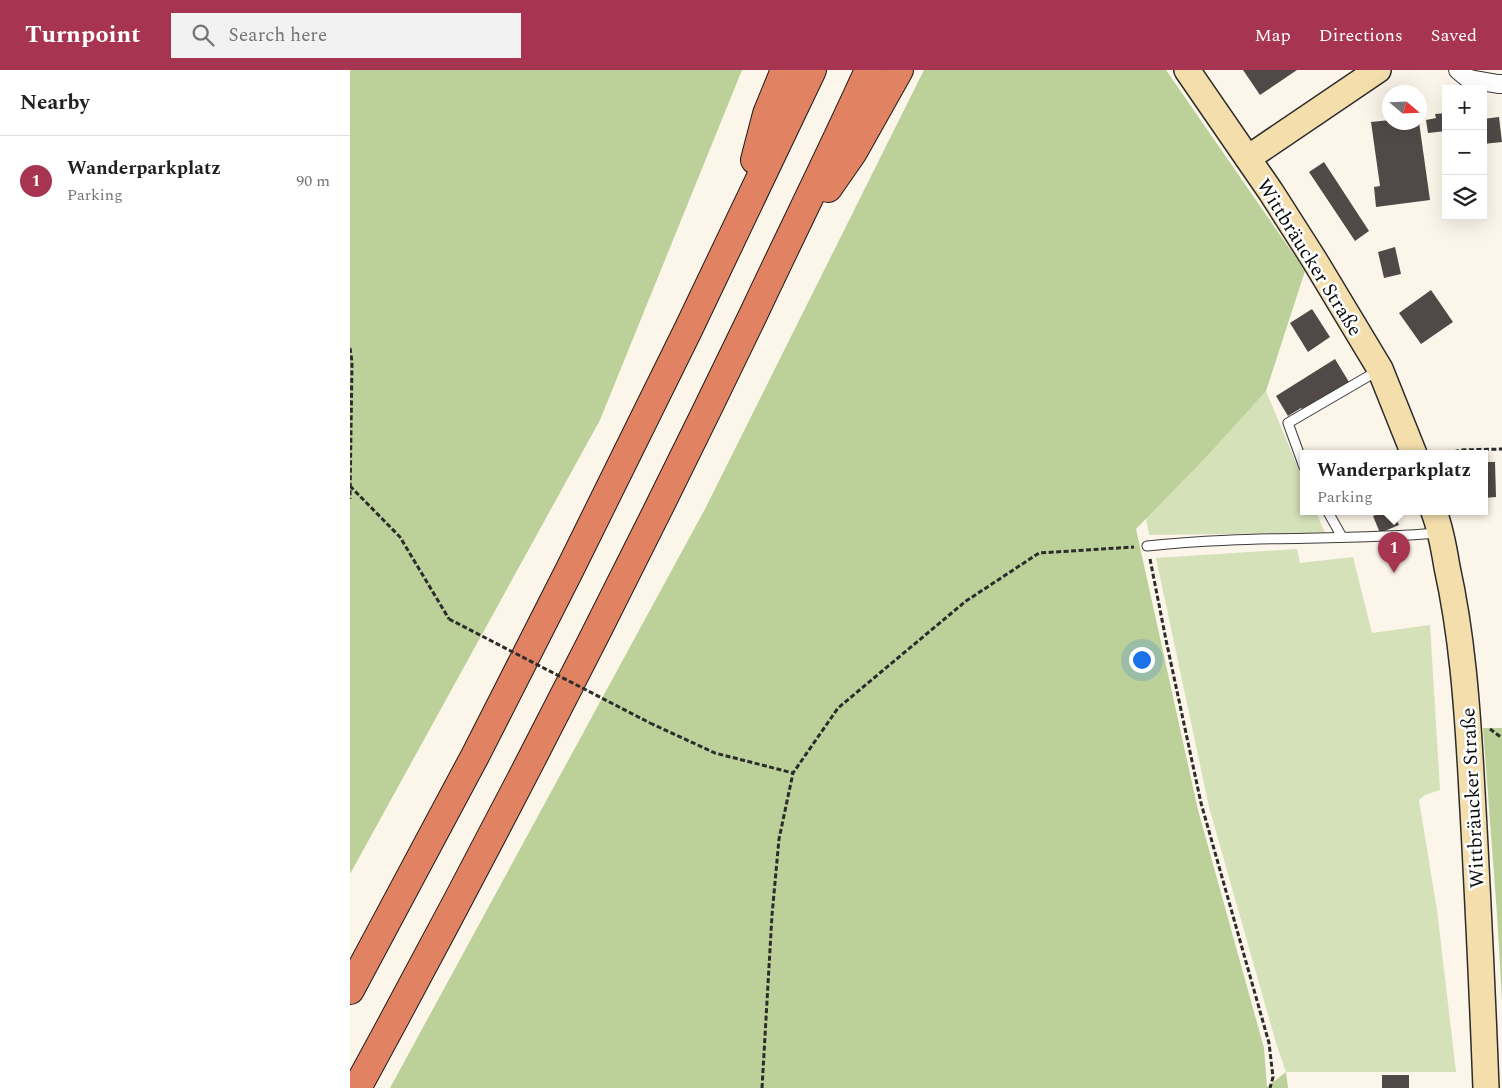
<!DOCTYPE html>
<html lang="en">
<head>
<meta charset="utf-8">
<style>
	body { margin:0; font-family:Spectral,serif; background:#f2f2f2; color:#202124 }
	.controls { position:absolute; right:15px; top:15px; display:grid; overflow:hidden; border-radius:0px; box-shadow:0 5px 20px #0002 }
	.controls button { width:45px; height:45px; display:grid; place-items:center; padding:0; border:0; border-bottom:1px solid #e0e0e0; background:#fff; color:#202124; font:25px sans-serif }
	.compass { position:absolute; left:1032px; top:15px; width:45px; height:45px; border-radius:50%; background:#fff; box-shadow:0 5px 20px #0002; rotate:109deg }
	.you { position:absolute; left:791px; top:589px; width:18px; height:18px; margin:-12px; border:4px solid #fff; border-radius:50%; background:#1a73e8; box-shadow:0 0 0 8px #1a73e833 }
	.badge { display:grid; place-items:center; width:32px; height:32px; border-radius:50%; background:#a73450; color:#fff; font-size:16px; font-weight:700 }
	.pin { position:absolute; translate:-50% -41px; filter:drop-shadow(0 1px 2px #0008) }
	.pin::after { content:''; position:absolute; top:26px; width:18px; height:15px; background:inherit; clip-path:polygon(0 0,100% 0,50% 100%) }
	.popup { position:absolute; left:950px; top:380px; width:188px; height:65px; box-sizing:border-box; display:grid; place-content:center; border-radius:0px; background:#fff; filter:drop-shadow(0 1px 4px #0005); font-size:16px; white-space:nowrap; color:#757577 }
	.popup b { font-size:19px; color:#202124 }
	.popup::after { content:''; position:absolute; left:50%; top:100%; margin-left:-10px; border:10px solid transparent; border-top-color:#fff }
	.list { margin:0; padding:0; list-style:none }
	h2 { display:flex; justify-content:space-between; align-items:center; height:65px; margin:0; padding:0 20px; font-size:21px }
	h2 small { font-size:16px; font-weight:400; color:#757577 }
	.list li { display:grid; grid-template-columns:32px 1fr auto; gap:15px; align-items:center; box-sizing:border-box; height:90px; padding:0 20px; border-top:1px solid #e0e0e0 }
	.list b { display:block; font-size:19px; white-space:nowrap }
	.list p { margin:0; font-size:16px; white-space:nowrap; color:#757577 }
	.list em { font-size:16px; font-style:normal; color:#757577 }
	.icon { flex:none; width:28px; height:28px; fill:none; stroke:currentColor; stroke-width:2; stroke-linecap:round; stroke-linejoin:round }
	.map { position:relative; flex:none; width:1152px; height:1018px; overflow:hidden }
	header { display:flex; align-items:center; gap:30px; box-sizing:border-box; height:70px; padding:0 25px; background:#a73450; color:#fff }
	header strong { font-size:24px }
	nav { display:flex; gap:28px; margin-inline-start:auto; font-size:18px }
	.search { width:350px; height:45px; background:#f2f2f2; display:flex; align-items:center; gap:12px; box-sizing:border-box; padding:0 18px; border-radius:0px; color:#757577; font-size:19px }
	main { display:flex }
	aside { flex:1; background:#fff }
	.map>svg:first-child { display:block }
</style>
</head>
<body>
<header>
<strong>Turnpoint</strong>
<div class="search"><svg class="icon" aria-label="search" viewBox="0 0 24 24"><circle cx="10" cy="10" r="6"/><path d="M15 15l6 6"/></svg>Search here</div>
<nav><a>Map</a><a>Directions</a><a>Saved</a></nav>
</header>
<main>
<aside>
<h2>Nearby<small></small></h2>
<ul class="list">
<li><span class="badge">1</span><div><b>Wanderparkplatz</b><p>Parking</p></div><em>90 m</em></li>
</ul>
</aside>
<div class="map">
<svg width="1152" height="1018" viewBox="0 0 1152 1018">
	<rect width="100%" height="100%" fill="#fcf5e9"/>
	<g fill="#d5e1b8">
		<path d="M916,321L954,412V442H966L975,463L799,465L796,448Z"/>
		<path d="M947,479L950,493L1003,487L1022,563L1080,555L1090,720L1075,725L1069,730L1087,840L1106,1002H936L926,973L859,737L806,488Z"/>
	</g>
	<g fill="#bcd099">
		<path d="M0,0H392L250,350L0,804Z"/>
		<path d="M574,0H816L955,201L916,321L857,386L786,459L848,740L914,978L917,1017L936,1002L938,1018H40L355,439Z"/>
		<path d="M1133,658H1152V930L1147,844Z"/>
	</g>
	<g fill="#514947">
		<path d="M893,0H947L910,25Z"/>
		<path d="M1096,43V61L1078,63L1076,50L1086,48L1085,44Z"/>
		<path d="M1149,47L1152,72L1133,74V49Z"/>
		<path d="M1040,50V52H1069L1080,130L1026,137L1024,117L1030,116L1021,52Z"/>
		<path d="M974,92L1019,161L1005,171L959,102Z"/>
		<path d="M1045,177L1051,204L1034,208L1028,182Z"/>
		<path d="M1081,220L1103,252L1071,274L1049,243Z"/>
		<path d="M962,239L980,267L958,282L940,253Z"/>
		<path d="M985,289L999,312L953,340L951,338L938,346L926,326Z"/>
		<path d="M1134,392H1145L1146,427L1134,428Z"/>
		<path d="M1032,442H1043L1049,455L1030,463L1023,446Z"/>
		<rect x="1032" y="1005" width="27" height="13"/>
	</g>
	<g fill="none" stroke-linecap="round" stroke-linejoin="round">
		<g stroke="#3d3d3d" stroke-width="11">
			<g id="lane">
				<path d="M954,397L938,353L1029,300"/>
				<path d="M978,442L992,467"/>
				<path d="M797,476C894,465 992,471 1089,463"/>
			</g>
		</g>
		<g stroke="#3d3d3d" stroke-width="20">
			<path id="street" d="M1108,0L1119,9L1148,14H1152"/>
		</g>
		<g stroke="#2c2c2c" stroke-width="28">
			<g id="secondary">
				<path d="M837,0L921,122L965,191L1030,299L1064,384"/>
				<path d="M898,88L1028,0"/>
				<path d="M1084,442C1091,460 1094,479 1097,497C1112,565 1117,634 1121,704C1127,809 1132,913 1136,1018"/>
			</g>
		</g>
		<g stroke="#1b1b1b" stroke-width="30">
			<g id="highway">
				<path d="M405,90L417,44L435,0"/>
				<path d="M478,118L503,82L549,0"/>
				<path d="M0,920L125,686L220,499L338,260L462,0"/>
				<path d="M7,1018C146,763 278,505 404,243C442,162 482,82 519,0"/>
			</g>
		</g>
		<g stroke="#2c2c2c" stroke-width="3" stroke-dasharray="5 2.5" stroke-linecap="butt">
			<path d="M0,278L2,292L0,429"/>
			<path d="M1097,384L1110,380L1152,379"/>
			<path d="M0,416L50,467L99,549"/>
			<path d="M800,489L816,570L851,733L919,973L923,1007L920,1018"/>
			<path d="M300,653L365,683L443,703"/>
			<path d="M1140,659L1152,668"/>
			<path d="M412,1018L422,845L429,769L443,703L488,638L616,531L689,483L784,477"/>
		</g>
		<use href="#lane" stroke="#fff" stroke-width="9"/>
		<use href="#street" stroke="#fff" stroke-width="18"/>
		<use href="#secondary" stroke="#f4deac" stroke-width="25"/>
		<use href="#highway" stroke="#e18362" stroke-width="28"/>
		<path stroke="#2c2c2c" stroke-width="3" stroke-dasharray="5 2.5" stroke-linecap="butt" d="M99,549L300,653"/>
	</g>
	<g text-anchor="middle" stroke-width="5" stroke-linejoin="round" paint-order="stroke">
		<g font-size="20" fill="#0a0a0a" stroke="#fff">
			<text transform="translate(960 187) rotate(58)" y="7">Wittbräucker Straße</text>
			<text transform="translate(1122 728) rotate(-93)" y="7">Wittbräucker Straße</text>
		</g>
	</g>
</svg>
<div class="controls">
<button>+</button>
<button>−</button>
<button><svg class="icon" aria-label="layers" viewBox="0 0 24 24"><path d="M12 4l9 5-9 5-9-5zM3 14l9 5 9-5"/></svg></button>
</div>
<svg class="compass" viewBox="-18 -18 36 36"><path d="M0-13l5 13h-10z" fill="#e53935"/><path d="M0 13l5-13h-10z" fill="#757577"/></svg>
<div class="you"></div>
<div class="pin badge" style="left:1044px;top:503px">1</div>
<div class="popup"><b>Wanderparkplatz</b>Parking</div>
</div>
</main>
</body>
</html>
